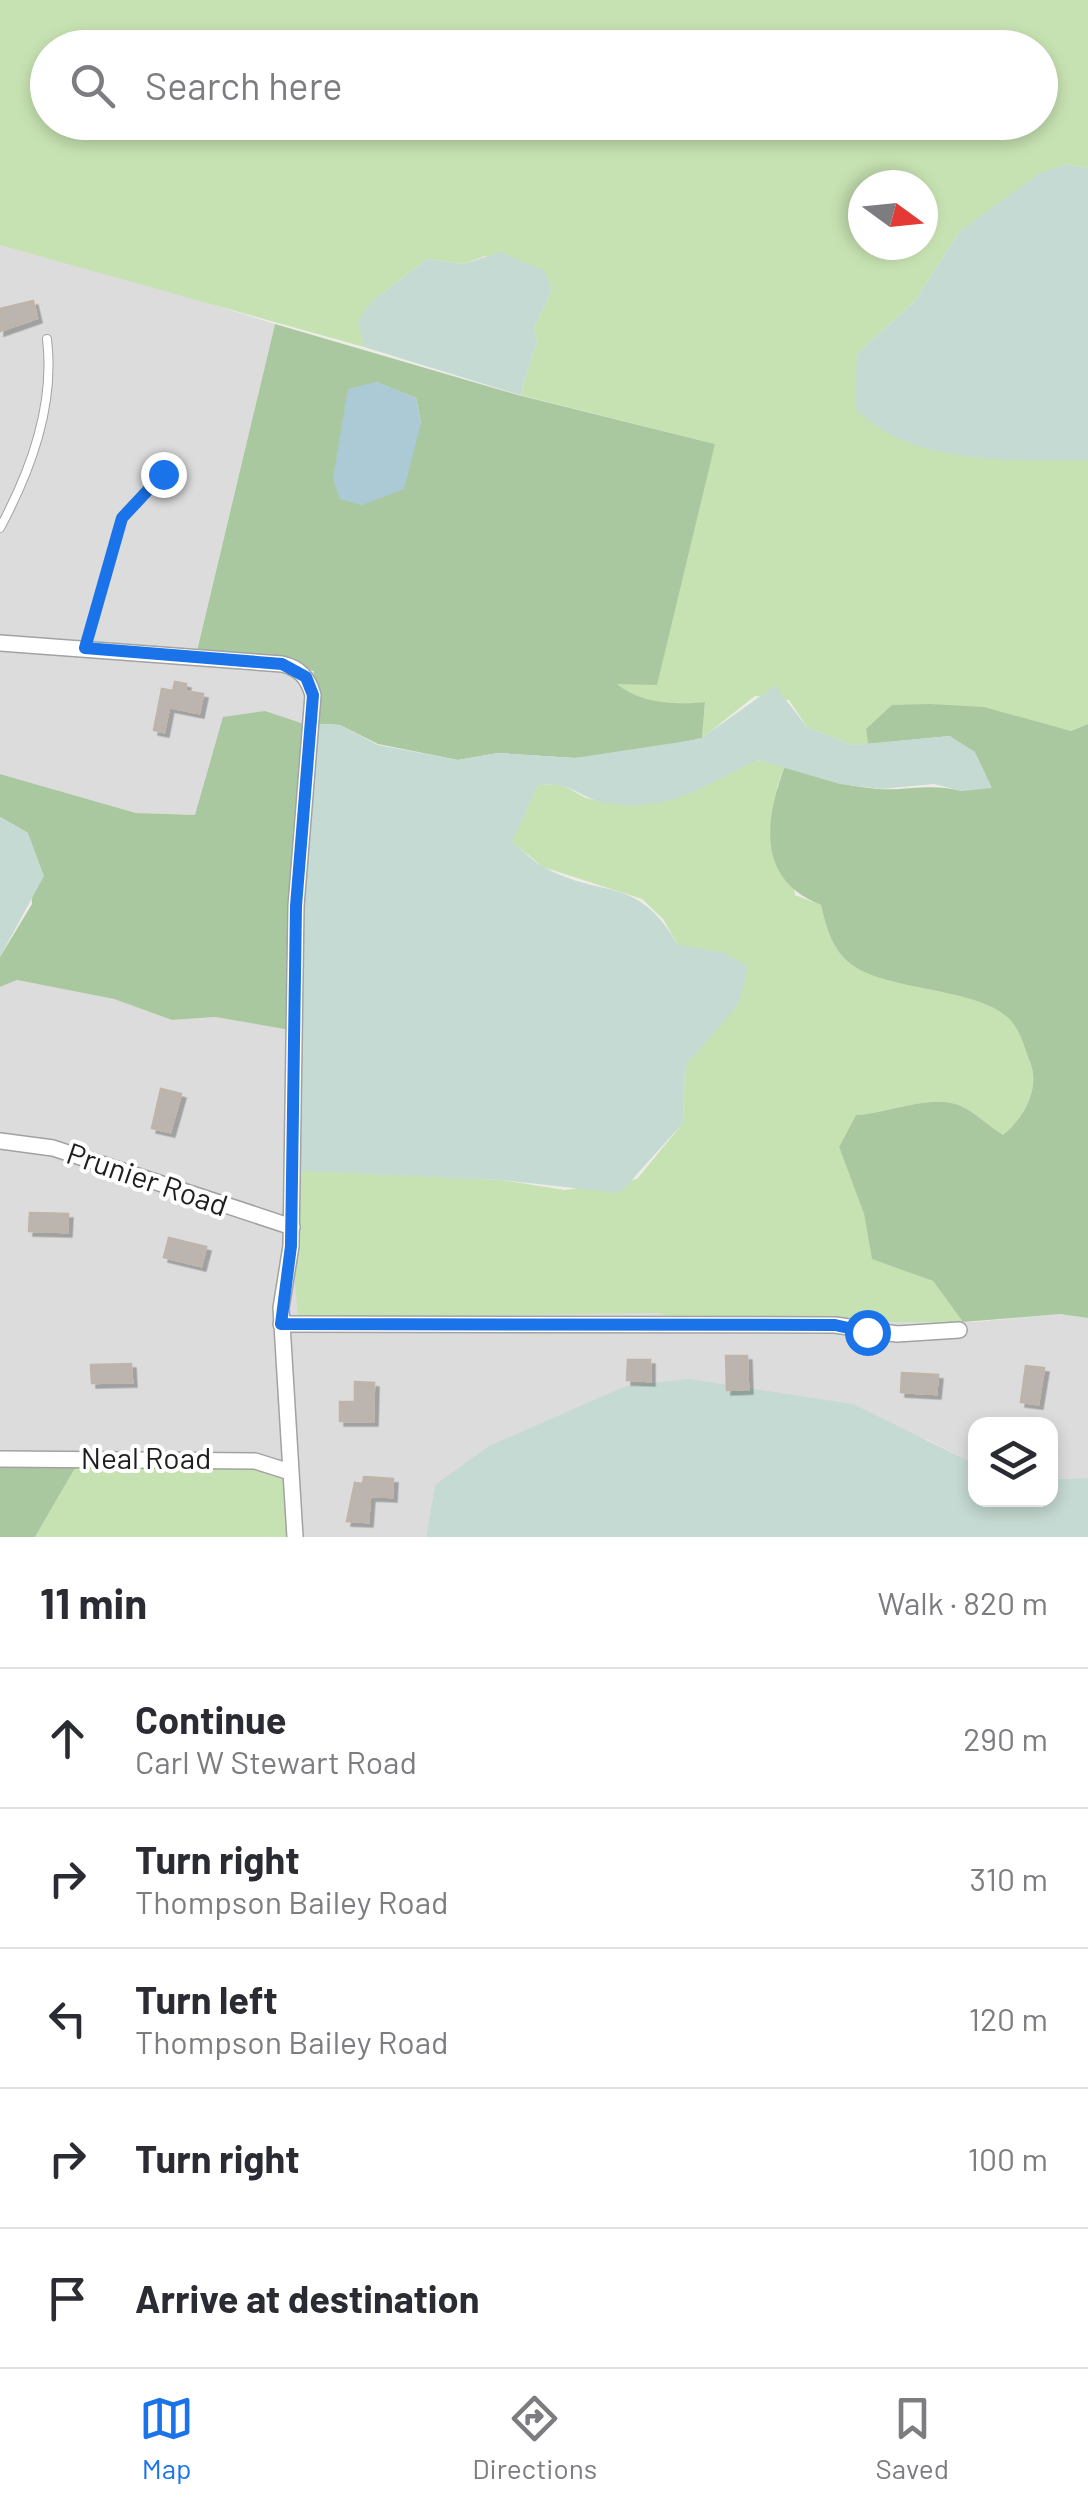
<!DOCTYPE html>
<html lang="en">
<head>
<meta charset="utf-8">
<style>
	body { margin:0; font-family:Barlow,sans-serif; background:#f2f2f3; color:#2b2b33 }
	.controls { position:absolute; right:30px; bottom:30px; display:grid; overflow:hidden; border-radius:20px; box-shadow:0 5px 15px #0003 }
	.controls button { width:90px; height:90px; display:grid; place-items:center; padding:0; border:0; border-bottom:2px solid #e1e1e2; background:#fff; color:#2b2b33; font:50px sans-serif }
	.compass { position:absolute; left:848px; top:170px; width:90px; height:90px; border-radius:50%; background:#fff; box-shadow:0 5px 15px #0003; rotate:105deg }
	.stop { position:absolute; width:30px; height:30px; margin:-22px; border:8px solid #1a73e8; border-radius:50%; background:#fff }
	.stop.end { background:#1a73e8; border-color:#fff; box-shadow:0 2px 10px #0008 }
	.list { margin:0; padding:0; list-style:none }
	h2 { display:flex; justify-content:space-between; align-items:center; height:130px; margin:0; padding:0 40px; font-size:42px }
	h2 small { font-size:32px; font-weight:400; color:#7c7c81 }
	.list li { display:grid; grid-template-columns:65px 1fr auto; gap:30px; align-items:center; box-sizing:border-box; height:140px; padding:0 40px; border-top:2px solid #e1e1e2 }
	.list b { display:block; font-size:38px; white-space:nowrap }
	.list p { margin:0; font-size:32px; white-space:nowrap; color:#7c7c81 }
	.list em { font-size:32px; font-style:normal; color:#7c7c81 }
	.icon { flex:none; width:55px; height:55px; fill:none; stroke:currentColor; stroke-width:2; stroke-linecap:round; stroke-linejoin:round }
	.map { position:relative; flex:none; width:1088px; height:1537px; overflow:hidden }
	.search { position:absolute; background:#fff; box-shadow:0 5px 15px #0003; left:30px; right:30px; top:30px; height:110px; display:flex; align-items:center; gap:25px; box-sizing:border-box; padding:0 35px; border-radius:55px; color:#7c7c81; font-size:38px }
	.sheet { height:830px; background:#fff }
	nav { display:flex; justify-content:space-around; align-items:center; box-sizing:border-box; height:140px; border-top:2px solid #e1e1e2; background:#fff; font-size:28px; color:#7c7c81 }
	nav a { display:grid; justify-items:center; gap:5px }
	nav .on { color:#1a73e8 }
	.map>svg:first-child { display:block }
</style>
</head>
<body>
<div class="map">
<svg width="1088" height="1537" viewBox="0 0 1088 1537">
	<defs>
		<filter id="shadow"><feDropShadow dx="4.5" dy="4.5" stdDeviation="0" flood-color="#0004"/></filter>
	</defs>
	<rect width="100%" height="100%" fill="#eeece6"/>
	<g fill="#dcdcdc">
		<path d="M0,245L104,271L275,324L196,654L314,672L304,724L203,796L195,815L136,813L0,774Z"/>
		<path d="M17,980L114,999L172,1020L215,1017L290,1030L658,1313L689,1323L975,1322L1060,1314L1088,1318V1478L1051,1479L1050,1424H976L975,1464L926,1439L435,1485L426,1537H291L0,1460V987Z"/>
	</g>
	<g fill="#c7e2b2" fill-rule="evenodd">
		<path d="M0,0H1088V168L1066,164L960,231L915,301L857,354L979,457L1088,460V724L1071,731L1044,725L866,729L868,744L852,745L807,727L789,700L755,696L702,738L705,702C675,706 640,704 616,684L715,444L520,395L537,343L534,328L552,290L485,256L463,264L427,259L371,302L364,347L0,245ZM48,48H1040V122H48ZM863,185H923V245H863Z"/>
		<path d="M757,760L785,766L777,787L795,895L821,905C826,927 832,950 852,965C890,993 991,987 1016,1026C1022,1036 1025,1051 1030,1062C1041,1088 1023,1119 1003,1136C990,1127 978,1115 965,1108C935,1091 888,1114 856,1115L839,1147L864,1214L872,1258L933,1281L963,1322L689,1323L658,1313L298,1318L286,1170L501,1180L565,1190L637,1179L683,1123L685,1066L738,1004L678,945L663,919L642,899L543,867L511,841L538,785C576,781 573,798 597,800C621,802 733,771 757,760Z"/>
		<path d="M79,1461L286,1462L291,1537H35Z"/>
	</g>
	<g fill="#a9c8a0" fill-rule="evenodd">
		<path d="M275,324L518,395L715,444L657,685L617,684C641,704 676,705 705,702L702,738L639,752L575,758L498,753L458,760L378,744L340,725L305,723L314,671L196,655ZM376,382L416,398L421,423Z"/>
		<path d="M930,704L984,707L1071,731L1088,724V1318L1060,1314L963,1322L933,1281L872,1259L864,1214L839,1147L856,1115C888,1114 935,1091 965,1108C978,1115 990,1127 1003,1135C1023,1119 1041,1088 1030,1062C1025,1050 1022,1036 1015,1026C991,987 890,993 852,965C832,950 826,927 821,905C757,880 764,822 785,766C815,777 844,786 877,789C909,791 929,783 962,791L950,736L868,744L866,729L892,705Z"/>
		<path d="M265,711L304,724L295,820L290,1030L215,1017L172,1020L114,999L17,980L0,987V957L32,904L28,833L0,817V774L136,813L195,815L223,717Z"/>
		<path d="M0,1460L79,1461L35,1537H0Z"/>
	</g>
	<g fill="#c5dad2">
		<path d="M1066,164L1088,168V460C1012,460 911,467 855,408L857,354L915,301L960,231L1040,173Z"/>
		<path d="M501,252L545,271L552,290L534,328L537,343L520,395L364,347L358,321L371,302L427,259L463,264Z"/>
		<path d="M775,686L807,727L852,745L950,736L975,752L992,788L962,791L934,784L881,789L840,784L758,760C706,784 672,812 611,804C579,800 576,781 538,785L512,842C522,849 531,860 542,866C601,900 637,873 678,945L723,952L748,967L739,1004L685,1066L683,1123L620,1193L501,1180L286,1170L295,820L305,723L340,725L378,745L458,760L498,753L575,758L700,739Z"/>
		<path d="M0,817L28,833L44,876L0,957Z"/>
		<path d="M689,1379L853,1404L975,1464L976,1500H1050L1051,1479L1088,1478V1537H426L435,1485L489,1446L626,1386Z"/>
	</g>
	<path fill="#accad6" d="M376,382L416,398L421,423L404,489L362,505L340,499L333,479L348,389Z"/>
	<g fill="#bbb4af" stroke="#beb4aa" stroke-width="2.5" filter="url(#shadow)">
		<path d="M33,301L37,318L0,331V309Z"/>
		<path d="M175,682L186,684L185,691L203,694L199,713L169,707L164,732L154,730L162,689L173,691Z"/>
		<path d="M161,1089L181,1094L170,1132L152,1128Z"/>
		<path d="M30,1213L68,1214L67,1232L29,1231Z"/>
		<path d="M169,1238L206,1247L201,1266L164,1257Z"/>
		<path d="M726,1356H747L748,1389L727,1390Z"/>
		<path d="M628,1360H650V1381L627,1380Z"/>
		<path d="M131,1364L132,1382L92,1383L91,1365Z"/>
		<path d="M1026,1366L1044,1368L1038,1404L1021,1402Z"/>
		<path d="M902,1373L938,1375L936,1394L901,1392Z"/>
		<path d="M355,1382L374,1383L373,1421H340V1402H355Z"/>
		<path d="M364,1477L393,1479L392,1497L370,1496L368,1522L347,1521L355,1483L363,1484Z"/>
	</g>
	<g fill="none" stroke-linecap="round" stroke-linejoin="round">
		<g stroke="#a2a2a2" stroke-width="10">
			<g id="lane">
				<path d="M0,528C31,470 55,405 47,339"/>
				<path d="M85,648L122,517L163,474"/>
			</g>
		</g>
		<g stroke="#a2a2a2" stroke-width="18">
			<g id="street">
				<path d="M0,643L282,664C300,668 308,678 313,695L296,906L291,1246L281,1308L295,1537"/>
				<path d="M0,1141L53,1148L292,1227"/>
				<path d="M281,1324L835,1325L897,1334L959,1330"/>
				<path d="M0,1459L255,1461L290,1472"/>
			</g>
		</g>
		<use href="#lane" stroke="#fff" stroke-width="8"/>
		<use href="#street" stroke="#fff" stroke-width="15"/>
	</g>
	<g fill="none" stroke-linecap="round" stroke-linejoin="round">
		<path stroke="#1a73e8" stroke-width="12" d="M163,474L122,518L85,648L282,664L306,677L313,695L296,906L291,1246L281,1324L835,1325L867,1332"/>
	</g>
	<g text-anchor="middle" stroke-width="8" stroke-linejoin="round" paint-order="stroke">
		<g font-size="30" fill="#1e1e1e" stroke="#fff">
			<text transform="translate(147 1180) rotate(19)" y="10">Prunier Road</text>
			<text x="146" y="1469">Neal Road</text>
		</g>
	</g>
</svg>
<div class="controls">
<button><svg class="icon" aria-label="layers" viewBox="0 0 24 24"><path d="M12 4l9 5-9 5-9-5zM3 14l9 5 9-5"/></svg></button>
</div>
<svg class="compass" viewBox="-18 -18 36 36"><path d="M0-13l5 13h-10z" fill="#e53935"/><path d="M0 13l5-13h-10z" fill="#7c7c81"/></svg>
<div class="stop" style="left:867px;top:1332px"></div>
<div class="stop end" style="left:163px;top:474px"></div>
<div class="search"><svg class="icon" aria-label="search" viewBox="0 0 24 24"><circle cx="10" cy="10" r="6"/><path d="M15 15l6 6"/></svg>Search here</div>
</div>
<section class="sheet">
<h2>11 min<small>Walk · 820 m</small></h2>
<ul class="list">
<li><svg class="icon" aria-label="ahead" viewBox="0 0 24 24"><path d="M12 20V5M6 11l6-6 6 6"/></svg><div><b>Continue</b><p>Carl W Stewart Road</p></div><em>290 m</em></li>
<li><svg class="icon" aria-label="right" viewBox="0 0 24 24"><path d="M7 20v-9h11M14 6l5 5-5 5"/></svg><div><b>Turn right</b><p>Thompson Bailey Road</p></div><em>310 m</em></li>
<li><svg class="icon" aria-label="left" viewBox="0 0 24 24"><path d="M17 20v-9H6M10 6l-5 5 5 5"/></svg><div><b>Turn left</b><p>Thompson Bailey Road</p></div><em>120 m</em></li>
<li><svg class="icon" aria-label="right" viewBox="0 0 24 24"><path d="M7 20v-9h11M14 6l5 5-5 5"/></svg><div><b>Turn right</b></div><em>100 m</em></li>
<li><svg class="icon" aria-label="arrive" viewBox="0 0 24 24"><path d="M6 21V4h12l-3 4 3 4H6"/></svg><div><b>Arrive at destination</b></div></li>
</ul>
</section>
<nav>
<a class="on"><svg class="icon" aria-label="map" viewBox="0 0 24 24"><path d="M3 6l6-2 6 2 6-2v14l-6 2-6-2-6 2zM9 4v14M15 6v14"/></svg>Map</a>
<a><svg class="icon" aria-label="directions" viewBox="0 0 24 24"><path d="M12 3l9 9-9 9-9-9zM9 14v-3h6M13 9l2 2-2 2"/></svg>Directions</a>
<a><svg class="icon" aria-label="saved" viewBox="0 0 24 24"><path d="M7 4h10v16l-5-4-5 4z"/></svg>Saved</a>
</nav>
</body>
</html>
